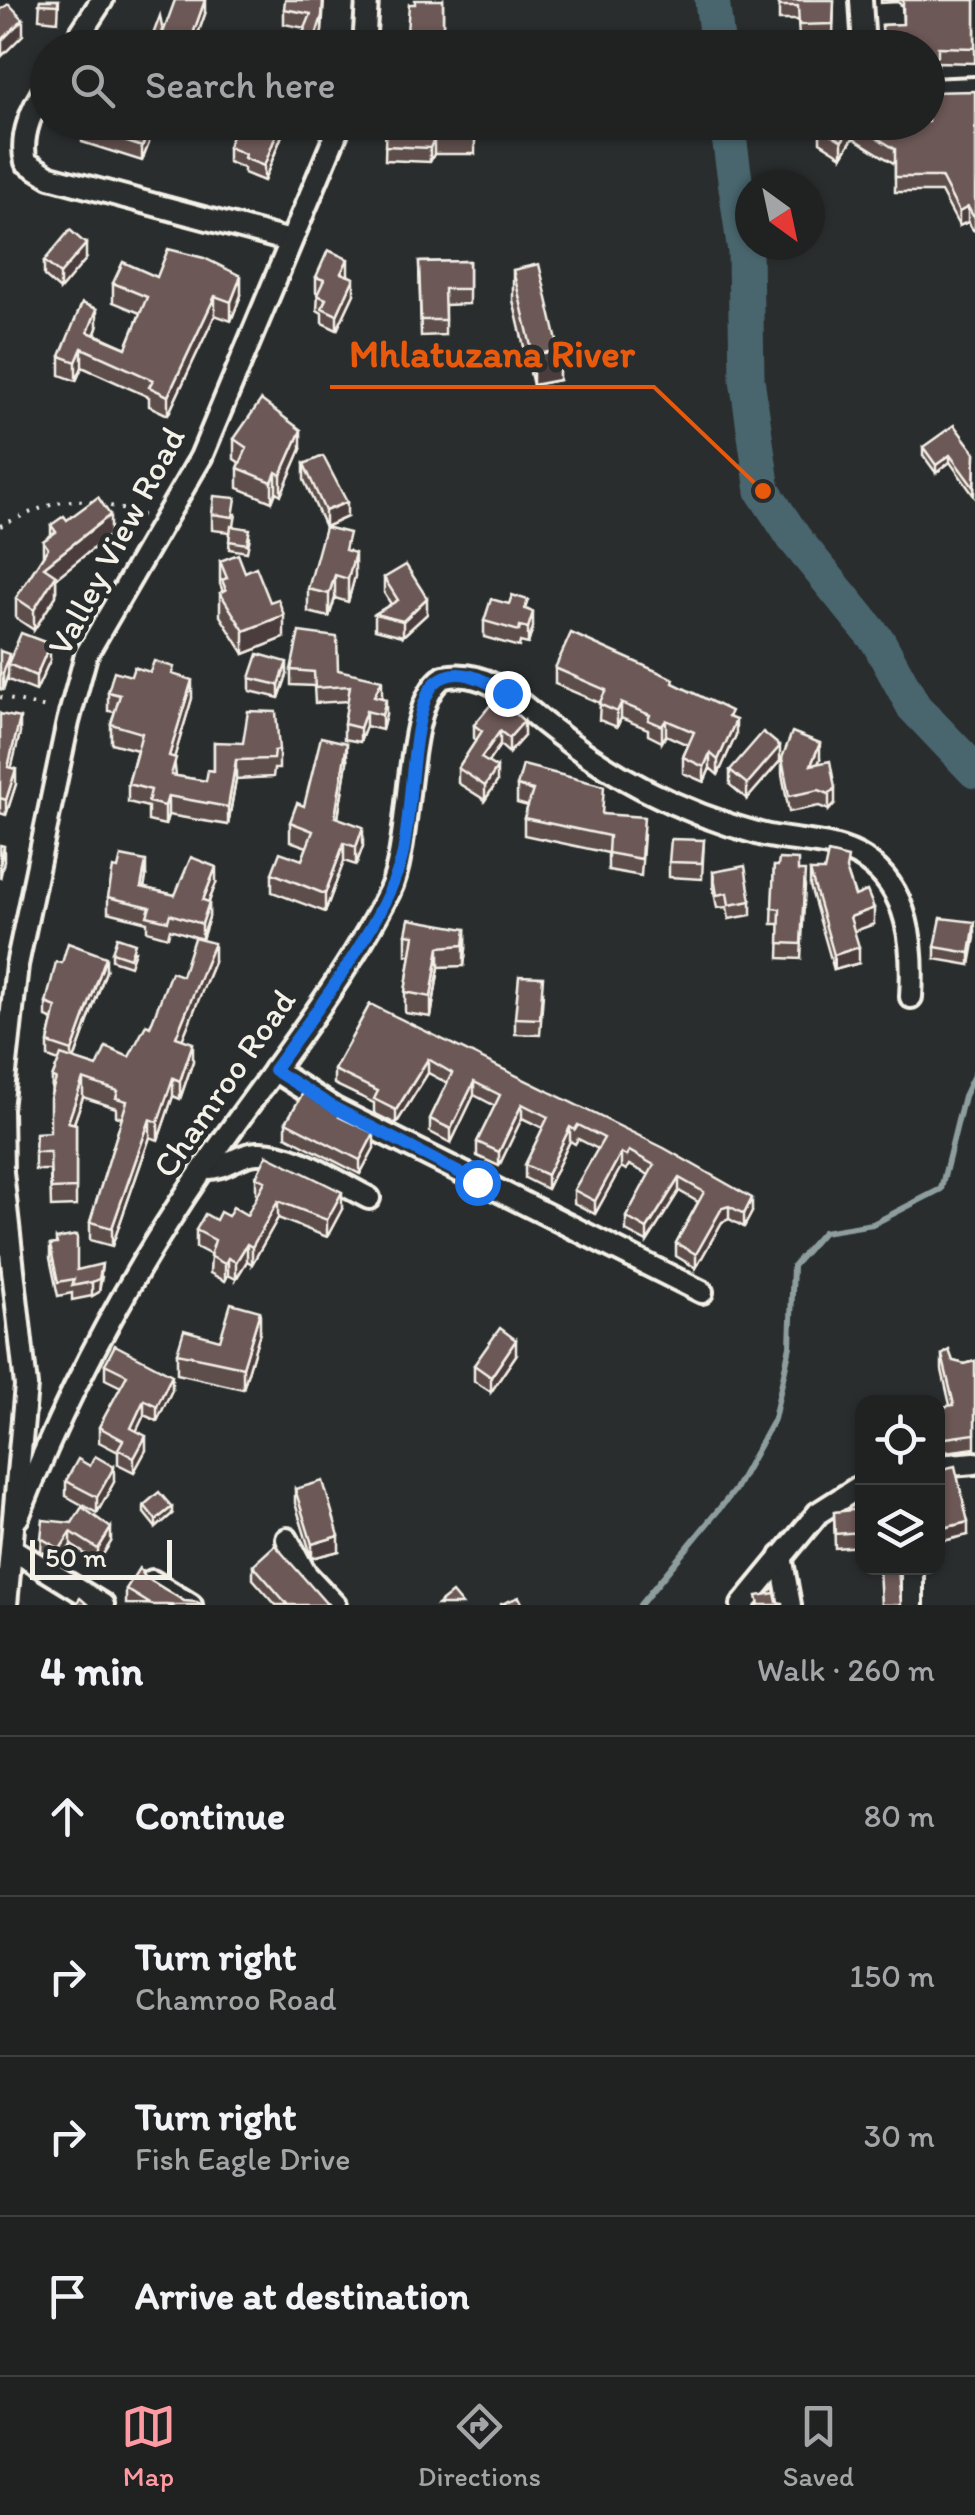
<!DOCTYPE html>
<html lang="en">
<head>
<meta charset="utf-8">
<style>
	body { margin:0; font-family:Itim,sans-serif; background:#282a2a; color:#f1f3f6 }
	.controls { position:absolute; right:30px; bottom:30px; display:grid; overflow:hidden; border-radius:20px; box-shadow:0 2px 8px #0004 }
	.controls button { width:90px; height:90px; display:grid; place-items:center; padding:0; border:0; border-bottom:2px solid #3d3f40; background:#202222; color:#f1f3f6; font:50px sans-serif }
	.compass { position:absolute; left:735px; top:170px; width:90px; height:90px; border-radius:50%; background:#202222; box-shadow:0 2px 8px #0004; rotate:147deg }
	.scale { position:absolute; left:30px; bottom:25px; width:142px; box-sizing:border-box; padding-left:10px; border:5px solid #f4f1e8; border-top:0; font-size:28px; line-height:35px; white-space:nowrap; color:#f4f1e8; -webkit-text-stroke:8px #2a2d2e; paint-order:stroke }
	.stop { position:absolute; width:30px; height:30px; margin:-22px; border:8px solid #1a73e8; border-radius:50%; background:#fff }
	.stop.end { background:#1a73e8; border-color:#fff; box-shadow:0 2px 10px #0008 }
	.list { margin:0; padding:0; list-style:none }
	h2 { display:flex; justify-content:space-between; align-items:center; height:130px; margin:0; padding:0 40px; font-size:42px }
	h2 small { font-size:32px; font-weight:400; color:#a2a4a5 }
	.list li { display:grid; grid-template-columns:65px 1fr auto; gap:30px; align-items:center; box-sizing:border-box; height:160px; padding:0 40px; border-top:2px solid #3d3f40 }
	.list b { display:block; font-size:38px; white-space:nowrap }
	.list p { margin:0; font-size:32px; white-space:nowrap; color:#a2a4a5 }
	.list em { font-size:32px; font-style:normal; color:#a2a4a5 }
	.icon { flex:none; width:55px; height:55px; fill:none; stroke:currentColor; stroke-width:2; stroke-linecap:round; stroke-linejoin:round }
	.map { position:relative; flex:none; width:975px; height:1605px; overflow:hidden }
	.search { position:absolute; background:#202222; box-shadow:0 2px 8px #0004; left:30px; right:30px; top:30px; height:110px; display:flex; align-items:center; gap:25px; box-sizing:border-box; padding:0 35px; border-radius:55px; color:#a2a4a5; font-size:38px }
	.sheet { height:770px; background:#202222 }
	nav { display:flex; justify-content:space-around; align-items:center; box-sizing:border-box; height:140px; border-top:2px solid #3d3f40; background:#202222; font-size:28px; color:#a2a4a5 }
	nav a { display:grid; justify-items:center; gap:5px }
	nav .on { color:#ff9aa2 }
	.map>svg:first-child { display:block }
</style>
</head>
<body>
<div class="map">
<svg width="975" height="1605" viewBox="0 0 975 1605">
	<rect width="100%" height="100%" fill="#2a2d2e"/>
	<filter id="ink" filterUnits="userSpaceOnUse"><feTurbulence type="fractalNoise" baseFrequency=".01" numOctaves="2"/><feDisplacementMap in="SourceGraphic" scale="20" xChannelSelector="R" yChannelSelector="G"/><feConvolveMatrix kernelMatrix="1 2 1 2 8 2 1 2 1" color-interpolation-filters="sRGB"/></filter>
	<g filter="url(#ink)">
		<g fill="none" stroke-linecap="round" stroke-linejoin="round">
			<path stroke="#8e9e9f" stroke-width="6" d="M640,1605L734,1491L774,1419L790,1346L793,1266L823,1232L873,1224L941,1189L964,1096L975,1073"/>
			<g stroke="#4a666e" stroke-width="35">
				<path d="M712,0L718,48"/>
				<path d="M727,122L745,252L747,379L763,491L794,538L878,641L914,707L975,771"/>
			</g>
			<g stroke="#f4f1e8" stroke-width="28">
				<g id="minor">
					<path d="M861,0L864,48"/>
					<path d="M71,48L102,0"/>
					<path d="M364,48L367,0"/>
					<path d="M48,84C33,106 19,136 26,162L50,177L290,241"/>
					<path d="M928,90L975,88"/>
					<path d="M274,1070L335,1109L702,1292"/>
					<path d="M204,1168C225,1170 237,1154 257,1153C294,1151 336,1182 369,1198"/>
					<path d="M938,1466L975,1463"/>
					<path d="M18,1517C66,1394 128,1278 203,1169C265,1079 339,991 389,892C414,843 402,702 444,677C485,668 515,699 544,723C610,776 678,812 760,834C793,843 834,839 864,859C910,889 914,948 911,997"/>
					<path d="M287,1539L305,1573L335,1605"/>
					<path d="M12,1549L103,1605"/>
					<path d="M781,1556L790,1605"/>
					<path d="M912,1568V1605"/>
					<path d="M152,1581L191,1605"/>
					<path d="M6,1605L26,1386L2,1172L1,1109L17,965L68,722L86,655L201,457L341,122"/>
					<path d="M742,1605L818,1513L862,1485"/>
				</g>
			</g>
			<g stroke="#f4f1e8" stroke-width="4" stroke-dasharray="2.5 8" stroke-linecap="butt">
				<path d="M0,526C69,494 75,494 147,517"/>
				<path d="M0,697L51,709"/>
			</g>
			<use href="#minor" stroke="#2a2d2e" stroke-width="20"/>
		</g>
		<g fill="#5d4d4b" stroke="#f4f1e8" stroke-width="2.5">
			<path d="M40,0H59L58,21L39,19Z"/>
			<path d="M324,0L322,31L317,48H297L305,28L284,24V9Z"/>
			<path d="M443,0V44H437L436,48H406Z"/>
			<path d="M779,0H834L833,38H799L798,20H779Z"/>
			<path d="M881,0H975V63L938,62V72H928V48H883L882,25L903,24L902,6L898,2L881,3Z"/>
			<path d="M205,14L193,48H148L163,33Z"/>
			<path d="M975,91V231L973,230L968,222L959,226L941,192H895V164L853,138L842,156L820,142V134L813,122H928Z"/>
			<path d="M136,122L149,143L142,161L82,142V127Z"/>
			<path d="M237,122H291L288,132L284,130L264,181L244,173V168L228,162V147Z"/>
			<path d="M386,122H475V154H434L430,162L385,160Z"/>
			<path d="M86,259L60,290L44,276V261Z"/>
			<path d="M469,261V304L445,305V335L421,336L419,262Z"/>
			<path d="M513,270L559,380L533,385L513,300Z"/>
			<path d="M348,274L354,294L337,330L322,323V313L317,310L318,293L316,292V277Z"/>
			<path d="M157,277L241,295L231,321L215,315L168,415L149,406V397L82,367L76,381L60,375V356L97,328L95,334L126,348L140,313L113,302V283Z"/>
			<path d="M234,439L301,449L281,495L276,492L272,502L238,488V468L240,463L234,459Z"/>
			<path d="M923,447L975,453L974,496L950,462L936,473L923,455Z"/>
			<path d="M304,464L347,517L325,527L304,480Z"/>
			<path d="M212,514H236L234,526L250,537L247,552L229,549L230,532L212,530Z"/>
			<path d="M67,520L110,535L56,578V596L34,630L16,618V598L43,556V541L51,535V525Z"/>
			<path d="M349,551L355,576L348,602L335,598L329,617L308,612V589Z"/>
			<path d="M220,561L245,572L270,602L284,638L244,654L220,616V593L222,592V589L220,584Z"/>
			<path d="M384,578L427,614L403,636L375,629V614L391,604L384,593Z"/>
			<path d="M528,610L533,627L528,644L520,642L519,647L484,637V621Z"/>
			<path d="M0,651L9,661L50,660L36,691L8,680V674L3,690L0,689Z"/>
			<path d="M555,668L674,684L731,718L736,735L718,775L710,768L704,782L683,773V757L688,745L666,735L662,742L648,735V729L621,718L617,727L599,720L600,703L555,684Z"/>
			<path d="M291,670H338L382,695L381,698L386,714L382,730L366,726L360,742L344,739V724L348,701L315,703L314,686L291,685Z"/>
			<path d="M150,672L174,675L192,698L174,758L176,776L206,781L214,771V742L279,750V769H274L273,777L236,779L228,825L168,815L165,825L148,821V807L128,802V784L137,750L111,743V724L115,712L108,711V692L131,676Z"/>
			<path d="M287,675L279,698L250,691V678Z"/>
			<path d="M0,714L20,733L11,768L16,784L6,815L0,813Z"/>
			<path d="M474,725L524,736L509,753L500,745L488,762L497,782L485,800L458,783V768L476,741L474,739Z"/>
			<path d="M782,758L820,759L818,764L835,803L829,810L819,806L789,812L782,774Z"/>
			<path d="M780,761L747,799L730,785V770Z"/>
			<path d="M347,762L338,818L363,846L356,865L344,861L325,912L272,892V873L302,860L307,847L290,841V822Z"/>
			<path d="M517,786L603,814L644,834L641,876L608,870V853L524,835V818L528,806L517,803Z"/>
			<path d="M704,840L702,879L669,877V862Z"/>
			<path d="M774,866L798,871L805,886L801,959L779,958L780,924H772Z"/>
			<path d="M810,871L848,875L855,896L874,924L854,931L859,963L834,970L810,886Z"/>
			<path d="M713,872L751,901V915L729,919L727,907L717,908L713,886Z"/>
			<path d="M146,877L144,888L175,895L216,883L209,902V917L202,939L170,929L168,937L147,931V922L108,912V897Z"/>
			<path d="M975,922L970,965L935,959V947Z"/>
			<path d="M466,929V949L464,966L439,967L431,1017L405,1013V992L411,955H406V934Z"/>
			<path d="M135,951L130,966L112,960V952Z"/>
			<path d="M214,962L182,1039L193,1061L180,1099L173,1096L158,1140L150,1137L112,1246L90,1240V1222L122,1118L116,1116V1108L83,1097L74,1123L76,1124V1206L51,1207L50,1170H35V1152L50,1132L52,1078L59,1061L48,1057V1043L53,1020L46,1017V1003L106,971L74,1060L97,1067L129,1057L182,976Z"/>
			<path d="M543,993L540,1035L515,1034V1018Z"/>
			<path d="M370,1004L752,1212L744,1227L729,1219L722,1222L696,1268L676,1256V1243L698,1202L679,1191L647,1242L626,1231V1217L649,1175L629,1165L626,1170L621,1167L595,1214L574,1203V1190L598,1149L578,1139L575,1144L570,1141L547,1189L525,1178V1165L543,1128L522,1118L499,1166L477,1156V1142L495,1106L474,1095L451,1143L430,1132V1119L447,1083L428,1073L396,1124L374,1113V1103L334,1084V1070Z"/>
			<path d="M341,1118L374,1148L360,1174L286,1136V1122Z"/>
			<path d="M256,1177L342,1209L327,1237L278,1218L252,1264L247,1261L236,1279L228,1275L225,1281L210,1273L211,1255L196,1247V1230L216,1220L228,1216L247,1215L258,1195L256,1194Z"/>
			<path d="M56,1239L77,1270L102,1277L99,1292L92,1296L72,1300V1293L58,1296L50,1258V1245L56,1244Z"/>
			<path d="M260,1332L243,1389L177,1374V1353L220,1340Z"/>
			<path d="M516,1355L491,1392L474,1381V1365Z"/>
			<path d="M942,1355L953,1361L965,1364L975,1361V1448L938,1453V1413L950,1405L942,1370Z"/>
			<path d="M105,1364L172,1390L157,1421L144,1415L136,1431L146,1450L134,1472L118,1464V1452L99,1442V1427L121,1387L105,1379Z"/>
			<path d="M90,1466L114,1482L97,1513L66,1496V1481Z"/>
			<path d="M938,1470L968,1535L939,1542L938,1534V1510L941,1509L938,1491Z"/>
			<path d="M295,1489L339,1551L312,1558L295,1503Z"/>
			<path d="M144,1505L172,1514L156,1528L144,1513Z"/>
			<path d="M862,1509V1546L835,1548L834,1512Z"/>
			<path d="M43,1520L111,1542L98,1562L71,1545L60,1562L41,1551Z"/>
			<path d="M253,1565L326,1603L330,1605H276L253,1579Z"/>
			<path d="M145,1577L184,1601L202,1605L126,1604V1589Z"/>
		</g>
		<g fill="#4c3e3d" stroke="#f4f1e8" stroke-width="2.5">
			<path d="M205,0V14L193,48H188Z"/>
			<path d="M323,0L322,31L317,48H312Z"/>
			<path d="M23,19V35L2,56V40Z"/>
			<path d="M281,122H284V130L264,181V166Z"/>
			<path d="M853,123V138L842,156V141Z"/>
			<path d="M149,129V143L142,161V147Z"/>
			<path d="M434,139V154L430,162V148Z"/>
			<path d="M968,207V222L959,226V212Z"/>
			<path d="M86,244V259L60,290V274Z"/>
			<path d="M348,259V274L341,288V273Z"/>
			<path d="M241,276V295L231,321V302Z"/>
			<path d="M354,278V294L337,330V315Z"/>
			<path d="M215,296V315L168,415V396Z"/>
			<path d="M97,309V328L88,350V332Z"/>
			<path d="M82,348V367L76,381V362Z"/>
			<path d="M559,350V380L533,385V355Z"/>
			<path d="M301,430V449L281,495V475Z"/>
			<path d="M950,455V462L936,473V465Z"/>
			<path d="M276,472V492L272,502V482Z"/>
			<path d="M347,502V517L325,527V511Z"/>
			<path d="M110,515V535L56,578V596L34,630V610L44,567Z"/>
			<path d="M355,553V576L348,602V579Z"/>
			<path d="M335,575V598L329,617V594Z"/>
			<path d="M427,598V614L403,636V621Z"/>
			<path d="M533,612V627L528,644V628Z"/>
			<path d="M284,615V638L244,654V631Z"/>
			<path d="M50,644V660L36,691V676Z"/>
			<path d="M9,654L8,674L3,690V674Z"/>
			<path d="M287,662V675L279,698V685Z"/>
			<path d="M192,680V698L169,775V756Z"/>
			<path d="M382,680V695L374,711V696Z"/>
			<path d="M386,699V714L382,730V715Z"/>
			<path d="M621,703V718L617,727V712Z"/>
			<path d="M366,711V726L360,742V728Z"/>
			<path d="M20,718V733L8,782V767Z"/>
			<path d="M666,720V735L662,742V726Z"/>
			<path d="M736,720V735L718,775V760Z"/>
			<path d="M524,721V736L509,753V738Z"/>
			<path d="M500,731V745L481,772V758Z"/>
			<path d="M347,743V762L335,836V817Z"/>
			<path d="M820,743V759L811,781V765Z"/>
			<path d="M780,746V761L747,799V784Z"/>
			<path d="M710,753V768L704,782V767Z"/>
			<path d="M236,760V779L228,825V807Z"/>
			<path d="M497,768V782L485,800V786Z"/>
			<path d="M16,769V784L6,815V800Z"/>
			<path d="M835,788V803L829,810V794Z"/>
			<path d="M168,796V815L165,825V806Z"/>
			<path d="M363,827V846L356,865V847Z"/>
			<path d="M344,843V861L325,912V894Z"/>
			<path d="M4,846V861L0,879V864Z"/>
			<path d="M146,861V877L141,902V887Z"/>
			<path d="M216,867V883L203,915V900Z"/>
			<path d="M209,902V917L202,939V924Z"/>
			<path d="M874,908V924L850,933V917Z"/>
			<path d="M975,926V938L970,965V953Z"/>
			<path d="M466,929V949L464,966V945Z"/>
			<path d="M214,943V962L176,1055V1037Z"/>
			<path d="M439,947V967L431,1017V997Z"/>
			<path d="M859,947V963L834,970V955Z"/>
			<path d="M106,957V971L72,1065V1051Z"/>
			<path d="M193,1043V1061L180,1099V1081Z"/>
			<path d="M428,1059V1073L396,1124V1110Z"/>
			<path d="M173,1078V1096L158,1140V1122Z"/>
			<path d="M83,1079V1097L68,1140V1122Z"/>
			<path d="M474,1082V1095L451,1143V1129Z"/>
			<path d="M522,1104V1118L499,1166V1152Z"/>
			<path d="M150,1119V1137L112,1246V1228Z"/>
			<path d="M570,1127V1141L547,1189V1175Z"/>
			<path d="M374,1133V1148L360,1174V1160Z"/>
			<path d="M621,1153V1167L595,1214V1201Z"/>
			<path d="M679,1178V1191L647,1242V1229Z"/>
			<path d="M342,1192V1209L327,1237V1220Z"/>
			<path d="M752,1198V1212L744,1227V1214Z"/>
			<path d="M278,1201V1218L252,1264V1247Z"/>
			<path d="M729,1206V1219L722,1222L696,1268V1254L722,1208Z"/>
			<path d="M247,1244V1261L236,1279V1262Z"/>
			<path d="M228,1258V1275L225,1281V1264Z"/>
			<path d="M102,1264L99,1292L92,1296V1282Z"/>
			<path d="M260,1311V1332L243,1389V1367Z"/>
			<path d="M516,1340V1355L491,1392V1377Z"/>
			<path d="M172,1375V1390L157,1421V1406Z"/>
			<path d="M144,1400V1415L131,1443V1428Z"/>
			<path d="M146,1436V1450L134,1472V1458Z"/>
			<path d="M114,1467V1482L97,1513V1497Z"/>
			<path d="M172,1507V1514L156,1528V1520Z"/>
			<path d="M968,1522V1535L939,1542V1529Z"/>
			<path d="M111,1528V1542L98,1562V1549Z"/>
			<path d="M71,1532V1545L60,1562V1549Z"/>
			<path d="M339,1536V1551L312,1558V1544Z"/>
		</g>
		<g fill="#6c5957" stroke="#f4f1e8" stroke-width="2.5">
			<path d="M40,0H58V5L39,4Z"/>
			<path d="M175,0H205L188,48L165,40L166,48H148L160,16L163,33Z"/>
			<path d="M285,0H323L322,16L312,48H297L311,14L284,9Z"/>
			<path d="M415,0H443V29H437L435,48H406L409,4H415Z"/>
			<path d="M779,0H834L833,24L799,25L798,6H779Z"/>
			<path d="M903,0H975V48L938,47V56L928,57V48H893L883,44L882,25L903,24Z"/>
			<path d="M9,4L23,19L2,40L0,38V10Z"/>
			<path d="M975,91V217L973,216L968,207L959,212L941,177H895V149L853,123L842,141L820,127L822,122H928V92Z"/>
			<path d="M84,122H134L149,129L142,147L82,127Z"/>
			<path d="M237,122H281L264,166L244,158L245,154L228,147Z"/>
			<path d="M386,122H475V139H434L430,148L385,146Z"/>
			<path d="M70,230L86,244L60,274L44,261Z"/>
			<path d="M168,249L204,258L241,276L231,302L215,296L168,396L149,387L153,380L82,348L76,362L60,356L82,303L97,309L88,332L126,348L147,297L113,283L123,262L157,277Z"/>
			<path d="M328,250L348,259L341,273L354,278L337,315L322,308L326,299L317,295L324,280L316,277Z"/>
			<path d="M469,261V289H444L445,320H421L419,262Z"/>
			<path d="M539,264L559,350L533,355L513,270Z"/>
			<path d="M261,400L301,430L281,475L276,472L272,482L238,468L247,448L234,439Z"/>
			<path d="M954,425L975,453L974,488L950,455L936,465L923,447Z"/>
			<path d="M323,456L347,502L325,511L304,464Z"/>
			<path d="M214,496L236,498L233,517L212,514Z"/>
			<path d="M98,497L110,515L44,567L56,575L34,610L16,598L48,548L43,541L56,532L51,525L64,516L67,520Z"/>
			<path d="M231,526L250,529L247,544L229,541Z"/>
			<path d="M325,527L349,533L345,550L355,553L348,579L335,575L329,594L308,589Z"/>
			<path d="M238,554L245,572L256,567L270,602L278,599L284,615L244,631L220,593L226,590L222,580L227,578L220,561Z"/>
			<path d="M406,565L427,598L403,621L375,614L398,600L384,578Z"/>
			<path d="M512,595L528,600L525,609L533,612L528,628L520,626L519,631L484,621L491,599L509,604Z"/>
			<path d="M299,632L337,637L338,670L382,680L374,696L386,699L382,715L366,711L360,728L344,724L350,686L315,688L314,672L291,670Z"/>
			<path d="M21,633L50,644L36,676L8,664Z"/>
			<path d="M571,633L674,679L673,683L731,711L728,717L736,720L718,760L710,753L704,767L683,757L694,732L666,720L662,726L648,720L650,715L621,703L617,712L599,704L606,690L555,668Z"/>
			<path d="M0,651L9,654L3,674L0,673Z"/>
			<path d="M258,654L287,662L279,685L250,678Z"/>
			<path d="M154,661L174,667L172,674L192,680L169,756L176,758L171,775L206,781L208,770L214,771V742L243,743L248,711L276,712L279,750L274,751L273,759L236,760L228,807L168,796L165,806L148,802L151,790L128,784L142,733L111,724L120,695L108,692L114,671L131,676L134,667L150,672Z"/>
			<path d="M497,697L524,721L509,738L500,731L481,758L497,768L485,786L458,768L482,731L474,725Z"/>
			<path d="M0,714L20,718L8,767L16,769L6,800L0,798Z"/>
			<path d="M763,732L780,746L747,784L730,770Z"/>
			<path d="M792,732L820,743L811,765L830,761L835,788L829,794L819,790L789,796L782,758Z"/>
			<path d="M321,737L347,743L335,817L363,827L356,847L344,843L325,894L272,873L280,852L302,860L313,831L290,822L297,803L304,806Z"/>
			<path d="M523,765L604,786L602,814L644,817L641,859L608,853L609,836L524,818L533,790L517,786Z"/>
			<path d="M671,839L704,840L702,863L669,862Z"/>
			<path d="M0,845L4,846L0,864Z"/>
			<path d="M828,853L848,858L846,869L855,896L867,891L874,908L850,917L859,947L834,955L810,871H824Z"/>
			<path d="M121,856L146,861L141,887L175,895L191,857L216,867L203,900L209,902L202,924L170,914L168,921L147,916L150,907L108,897L113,868L118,869Z"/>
			<path d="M779,859L798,860V871H805L801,944L779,943L780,909L772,908L774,866H778Z"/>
			<path d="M745,866L751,901L729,905L727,893L717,895L713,872Z"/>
			<path d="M941,918L975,922L970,953L935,947Z"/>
			<path d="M409,919L466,929L464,945L439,947L431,997L405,992L414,935L406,934Z"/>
			<path d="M117,937L135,943L130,958L112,952Z"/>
			<path d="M194,938L214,943L176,1037L193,1043L180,1081L173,1078L158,1122L150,1119L112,1228L90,1222L127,1101L116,1098L118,1091L83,1079L68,1122L76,1124V1188L51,1189L50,1152H35L36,1133L50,1132V1098L56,1079L52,1078L61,1055L97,1067L106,1047L129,1057L146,1025L150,1027L171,972L182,976Z"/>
			<path d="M68,943L106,957L72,1051L48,1043L56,1007L46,1003L56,962L62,963Z"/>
			<path d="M519,976L543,977L540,1019L515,1018Z"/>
			<path d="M370,1004L664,1148L752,1198L744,1214L729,1206L722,1208L696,1254L676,1243L704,1192L679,1178L647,1229L626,1217L654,1165L629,1151L626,1156L621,1153L595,1201L574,1190L604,1138L578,1125L575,1130L570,1127L547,1175L525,1165L548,1117L522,1104L499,1152L477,1142L500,1095L474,1082L451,1129L430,1119L452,1073L428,1059L396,1110L374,1099L378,1091L334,1070Z"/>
			<path d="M304,1091L341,1113L339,1117L374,1133L360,1160L286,1122Z"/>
			<path d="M267,1155L342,1192L327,1220L278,1201L252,1247L247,1244L236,1262L228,1258L225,1264L210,1256L215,1240L196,1230L205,1214L216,1220L220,1212L228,1216L233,1207L247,1215L265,1181L256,1177Z"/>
			<path d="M77,1235V1270L102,1264L99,1279L92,1282L72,1286L74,1279L58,1282L50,1245L57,1244L56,1239Z"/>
			<path d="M231,1303L260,1311L243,1367L177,1353L184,1330L220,1340Z"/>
			<path d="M500,1328L516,1340L491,1377L474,1365Z"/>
			<path d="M115,1345L172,1375L157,1406L144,1400L131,1428L146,1436L134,1458L118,1449L123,1440L99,1427L127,1375L105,1364Z"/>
			<path d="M949,1350L953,1361L965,1364L975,1361V1434L938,1439V1413L942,1412L941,1407L954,1405L942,1355Z"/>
			<path d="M95,1456L114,1467L97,1497L66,1481L78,1459L90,1466Z"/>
			<path d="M955,1466L968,1522L939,1529L938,1510L944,1508L938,1478V1470Z"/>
			<path d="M323,1481L339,1536L312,1544L295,1489Z"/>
			<path d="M159,1492L172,1507L156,1520L144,1505Z"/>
			<path d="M82,1507L111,1528L98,1549L71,1532L60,1549L41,1538L43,1520L72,1523Z"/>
			<path d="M862,1509V1532L835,1534L834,1512Z"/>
			<path d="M275,1545L326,1603L330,1605H288L253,1565Z"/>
			<path d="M139,1568L145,1577L184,1601L197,1602L202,1605H152L126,1589Z"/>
			<path d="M879,1568H898L901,1605H881Z"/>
			<path d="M452,1593L462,1605H437Z"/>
			<path d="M775,1593L777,1602L783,1603V1605H759L757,1596Z"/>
			<path d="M519,1597L523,1605H501V1604Z"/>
			<path d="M80,1598L88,1605H75Z"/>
		</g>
	</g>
	<g fill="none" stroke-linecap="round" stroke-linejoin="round" filter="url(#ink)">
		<path stroke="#1a73e8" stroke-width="12" d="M477,1182L335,1108L274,1070C315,1012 381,927 401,861C413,821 409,706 436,682C458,663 487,682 507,693"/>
	</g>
	<g text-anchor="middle" stroke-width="10" stroke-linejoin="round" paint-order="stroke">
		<g font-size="35" fill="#f4f1e8" stroke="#2a2d2e">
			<text transform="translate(116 541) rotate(-62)" y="12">Valley View Road</text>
			<text transform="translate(224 1083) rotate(-55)" y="12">Chamroo Road</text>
		</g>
	</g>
	<path fill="none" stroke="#e8590c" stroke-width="4" d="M763 491L654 387H330"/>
	<circle fill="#e8590c" stroke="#2a2d2e" stroke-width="4" cx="763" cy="491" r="10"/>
	<g font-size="38" text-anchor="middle" font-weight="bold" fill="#e8590c" stroke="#2a2d2e" stroke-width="10" stroke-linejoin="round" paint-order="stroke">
		<text x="492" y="367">Mhlatuzana River</text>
	</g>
</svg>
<div class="controls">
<button><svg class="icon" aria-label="locate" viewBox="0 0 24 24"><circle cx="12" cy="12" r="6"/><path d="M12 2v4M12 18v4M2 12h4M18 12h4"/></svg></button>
<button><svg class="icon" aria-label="layers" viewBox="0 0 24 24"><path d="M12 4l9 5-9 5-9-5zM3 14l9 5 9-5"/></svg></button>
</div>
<svg class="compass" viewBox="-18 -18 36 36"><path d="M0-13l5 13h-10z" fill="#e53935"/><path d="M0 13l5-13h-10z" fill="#a2a4a5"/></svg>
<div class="scale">50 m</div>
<div class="stop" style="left:477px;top:1182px"></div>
<div class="stop end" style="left:507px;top:693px"></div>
<div class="search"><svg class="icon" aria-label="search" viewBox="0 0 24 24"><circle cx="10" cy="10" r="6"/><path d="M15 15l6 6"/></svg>Search here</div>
</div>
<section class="sheet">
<h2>4 min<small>Walk · 260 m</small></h2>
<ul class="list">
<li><svg class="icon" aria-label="ahead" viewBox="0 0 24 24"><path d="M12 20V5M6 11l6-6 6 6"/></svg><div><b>Continue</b></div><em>80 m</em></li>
<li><svg class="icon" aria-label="right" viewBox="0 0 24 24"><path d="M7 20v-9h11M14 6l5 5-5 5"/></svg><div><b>Turn right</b><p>Chamroo Road</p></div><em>150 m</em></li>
<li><svg class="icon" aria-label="right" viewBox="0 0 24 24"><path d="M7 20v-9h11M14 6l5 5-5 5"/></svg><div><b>Turn right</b><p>Fish Eagle Drive</p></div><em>30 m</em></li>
<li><svg class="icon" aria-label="arrive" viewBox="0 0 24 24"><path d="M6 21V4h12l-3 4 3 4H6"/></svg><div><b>Arrive at destination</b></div></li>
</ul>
</section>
<nav>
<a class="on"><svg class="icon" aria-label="map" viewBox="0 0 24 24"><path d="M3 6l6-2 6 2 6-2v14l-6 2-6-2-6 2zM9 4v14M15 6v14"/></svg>Map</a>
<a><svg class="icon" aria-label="directions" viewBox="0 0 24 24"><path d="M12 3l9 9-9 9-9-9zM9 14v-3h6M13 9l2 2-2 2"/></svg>Directions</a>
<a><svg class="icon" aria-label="saved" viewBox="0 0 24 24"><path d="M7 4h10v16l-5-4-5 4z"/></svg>Saved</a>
</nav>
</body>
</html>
